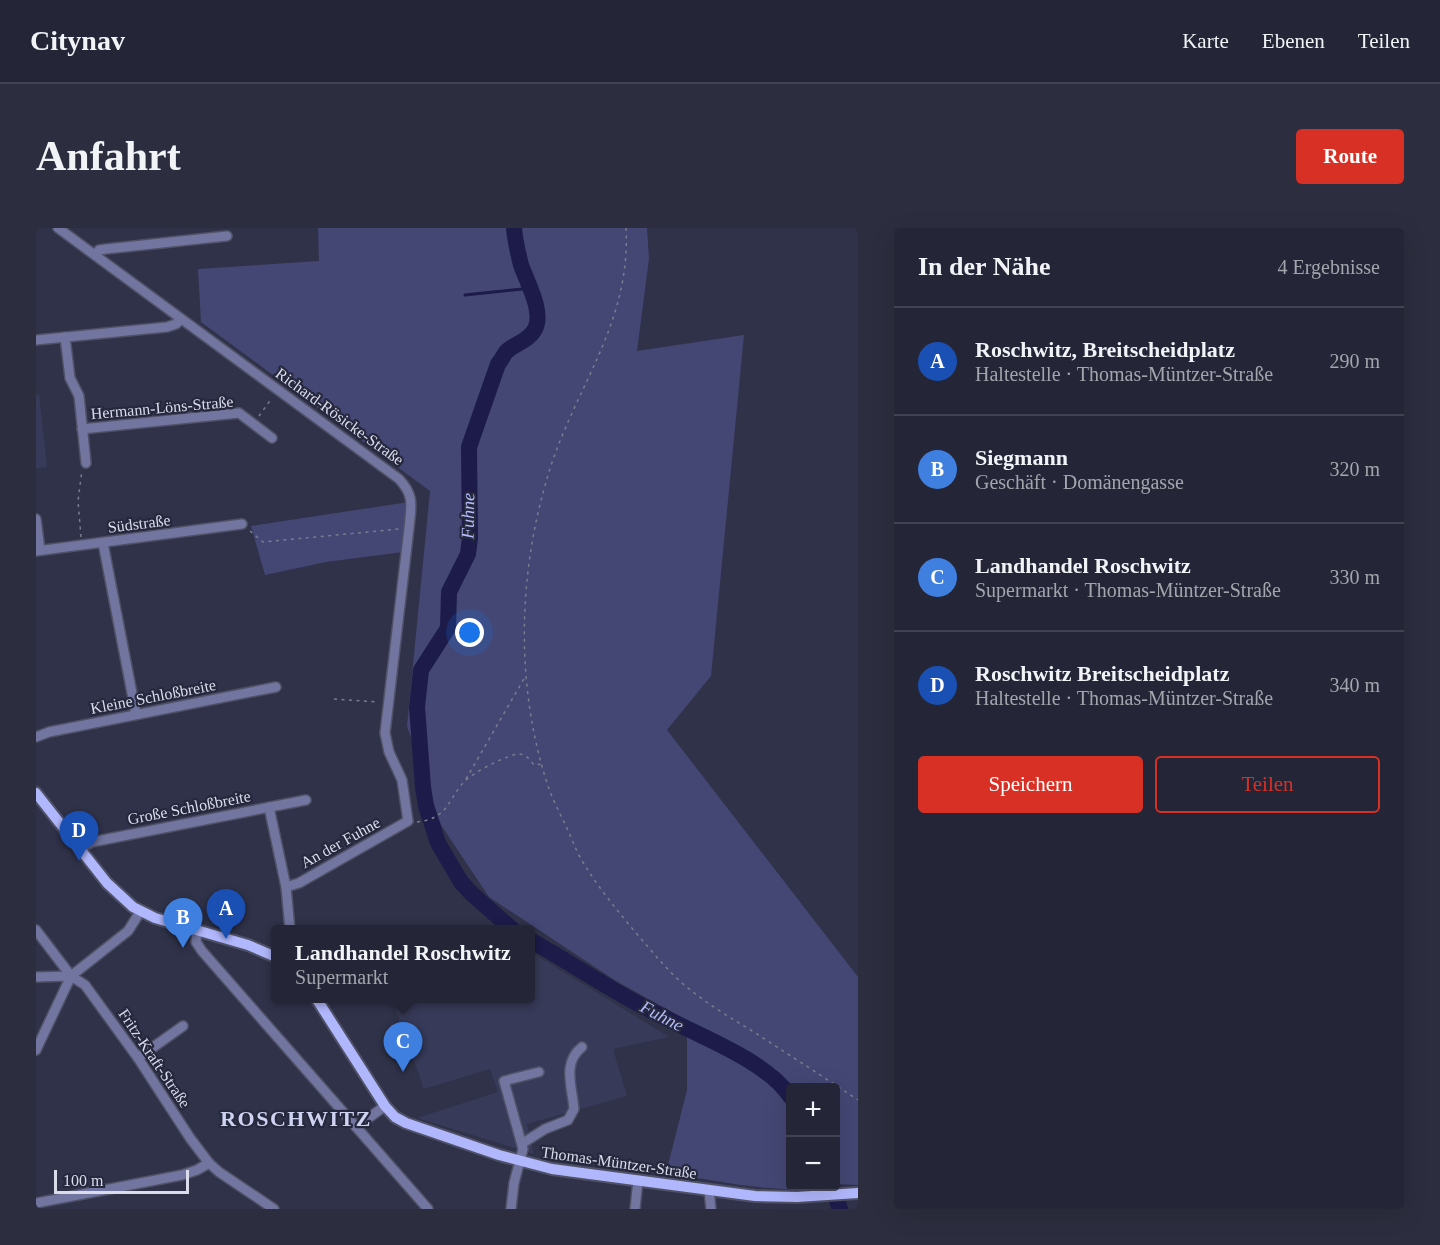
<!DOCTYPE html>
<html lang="de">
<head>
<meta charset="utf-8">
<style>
	body { margin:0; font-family:"Times New Roman",serif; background:#2c2e3f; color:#f1f3f6 }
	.controls { position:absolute; right:18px; bottom:18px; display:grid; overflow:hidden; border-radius:6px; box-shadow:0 6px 24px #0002 }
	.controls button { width:54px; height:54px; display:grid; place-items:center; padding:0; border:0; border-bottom:2px solid #414352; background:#242637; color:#f1f3f6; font:30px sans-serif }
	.scale { position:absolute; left:18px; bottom:15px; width:135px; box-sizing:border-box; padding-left:6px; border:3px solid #dadceb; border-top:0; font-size:16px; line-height:21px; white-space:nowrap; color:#dadceb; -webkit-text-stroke:4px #26283e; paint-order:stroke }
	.you { position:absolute; left:434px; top:405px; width:21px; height:21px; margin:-15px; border:4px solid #fff; border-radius:50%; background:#1a73e8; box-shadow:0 0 0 9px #1a73e833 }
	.badge { display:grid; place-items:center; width:39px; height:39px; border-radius:50%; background:#d93025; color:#fff; font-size:20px; font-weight:700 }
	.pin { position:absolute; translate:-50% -50px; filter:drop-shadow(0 2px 3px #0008) }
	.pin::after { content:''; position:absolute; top:32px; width:21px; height:18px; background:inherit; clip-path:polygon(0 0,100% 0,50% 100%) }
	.popup { position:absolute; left:235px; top:697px; width:264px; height:78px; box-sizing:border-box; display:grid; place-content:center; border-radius:6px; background:#242637; filter:drop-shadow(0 2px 4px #0005); font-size:20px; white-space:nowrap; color:#a3a5ad }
	.popup b { font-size:22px; color:#f1f3f6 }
	.popup::after { content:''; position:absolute; left:50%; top:100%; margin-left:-12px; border:12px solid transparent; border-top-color:#242637 }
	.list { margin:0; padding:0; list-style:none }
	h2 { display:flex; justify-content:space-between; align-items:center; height:78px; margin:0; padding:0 24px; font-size:26px }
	h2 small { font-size:20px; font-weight:400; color:#a3a5ad }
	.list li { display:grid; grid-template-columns:39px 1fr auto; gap:18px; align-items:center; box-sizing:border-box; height:108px; padding:0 24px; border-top:2px solid #414352 }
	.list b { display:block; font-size:22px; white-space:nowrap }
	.list p { margin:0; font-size:20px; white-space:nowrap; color:#a3a5ad }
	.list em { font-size:20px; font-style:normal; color:#a3a5ad }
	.actions { display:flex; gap:12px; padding:18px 24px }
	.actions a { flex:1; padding:14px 0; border:2px solid #d93025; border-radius:6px; text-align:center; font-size:21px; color:#d93025 }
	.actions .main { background:#d93025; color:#fff }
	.map { position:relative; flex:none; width:822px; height:981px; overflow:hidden; border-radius:6px }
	header { display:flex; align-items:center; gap:36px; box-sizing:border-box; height:84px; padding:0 30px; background:#242637; border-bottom:2px solid #414352 }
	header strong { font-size:28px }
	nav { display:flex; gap:33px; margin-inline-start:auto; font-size:21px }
	.intro { display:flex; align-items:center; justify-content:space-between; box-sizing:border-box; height:144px; padding:0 36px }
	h1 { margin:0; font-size:42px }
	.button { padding:15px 27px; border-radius:6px; background:#d93025; color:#fff; font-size:21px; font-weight:700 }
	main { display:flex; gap:36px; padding:0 36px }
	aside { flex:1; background:#242637; border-radius:6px; box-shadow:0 6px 24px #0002 }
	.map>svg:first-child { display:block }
</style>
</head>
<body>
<header>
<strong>Citynav</strong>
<nav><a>Karte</a><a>Ebenen</a><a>Teilen</a></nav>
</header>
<div class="intro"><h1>Anfahrt</h1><a class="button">Route</a></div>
<main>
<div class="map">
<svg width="822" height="981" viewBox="0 0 822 981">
	<rect width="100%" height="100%" fill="#303249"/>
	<g fill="#373a58">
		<path d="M0,167H3L11,239L0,241Z"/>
		<path d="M495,724L633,809L577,821L591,868L491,896L498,926L381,890L462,864L454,841L388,861L356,771L494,770Z"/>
	</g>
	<g fill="#444774">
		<path d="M282,0H611L613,31L601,123L708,107L675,448L631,502L822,749V957L800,956V860L757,859L744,845L730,836L580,753L453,669L405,597L371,498L394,263L165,94L162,41L283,33Z"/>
		<path d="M373,274L367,324L290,334L229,347L215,298Z"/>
		<path d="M651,808L728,848L754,881V958L785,959C734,966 680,952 630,945L651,862Z"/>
	</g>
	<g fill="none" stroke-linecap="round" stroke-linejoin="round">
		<path stroke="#1c1b4a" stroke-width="3" d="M429,67L495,60"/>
		<g stroke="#1c1b4a" stroke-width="16">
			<path d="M477,702L436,666L425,654L402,615L390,578L387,559L381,479L385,442L412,400L413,364L432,326L434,310L433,219L462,136C465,133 467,128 470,124C479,115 493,113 499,101C508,84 491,54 485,37C482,25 479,13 478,0"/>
			<path d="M494,712C535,735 573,761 614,782C655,805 728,830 754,868"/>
			<path d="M796,958L804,981"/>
		</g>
		<g stroke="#4f5166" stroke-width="12">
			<g id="minor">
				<path d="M22,0L363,251C379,268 375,278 373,300L349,505L353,524L366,552L372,593L263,655L250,659"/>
				<path d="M59,27L63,22L70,21L191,8"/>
				<path d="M29,109L34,150L43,168L50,235"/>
				<path d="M0,112L131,99L140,96L145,91"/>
				<path d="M46,201L203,185L236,210"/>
				<path d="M0,291L4,322"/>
				<path d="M67,315L100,486"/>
				<path d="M0,323L206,296"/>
				<path d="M0,509L13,504L240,459"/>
				<path d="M233,579L250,659L254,702"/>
				<path d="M44,621L56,614L270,572"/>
				<path d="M0,702L35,748L49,757L102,830L154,910L173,935"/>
				<path d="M161,702L160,714L166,723L392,981"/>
				<path d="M0,749L35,748"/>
				<path d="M0,822L35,748L92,703L104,684"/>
				<path d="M102,830L147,798"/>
				<path d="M320,899L349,878"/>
				<path d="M487,915L509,901L532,892L538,881C536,858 526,835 546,819"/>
				<path d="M673,962L675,981"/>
				<path d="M0,975L146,947L161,942L173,935L183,944L238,981"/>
				<path d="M475,981L478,955L487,921L468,853L503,844"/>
				<path d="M599,981L602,952"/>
			</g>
		</g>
		<g stroke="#4f5166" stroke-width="14">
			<g id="major">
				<path d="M0,565L71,655L97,679L119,690L212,717L240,729"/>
				<path d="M280,770L349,878L359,889L370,895L463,927L516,941L719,968L761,969L822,965"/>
			</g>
		</g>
		<g stroke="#7a7c8f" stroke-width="1.5" stroke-dasharray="3 4.5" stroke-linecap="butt">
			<path d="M590,0C595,96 539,159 513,244C482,344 479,455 511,555C516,570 523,584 530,598C535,609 539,620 545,631C561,658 580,681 600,705C615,722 629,740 646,755C668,774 693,789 718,804C753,827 788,849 822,872"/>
			<path d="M223,188L236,170"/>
			<path d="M214,303L227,314L363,301"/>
			<path d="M45,309L42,273L46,242"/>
			<path d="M298,471L342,474"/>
			<path d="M430,551L489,449"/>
			<path d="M381,594C414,590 411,571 429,553C436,545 473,526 483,526C490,526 494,532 498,537L506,536"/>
		</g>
		<use href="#minor" stroke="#71759f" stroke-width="9"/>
		<use href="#major" stroke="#b1b7fc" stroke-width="10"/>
	</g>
	<g text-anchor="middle" stroke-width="4.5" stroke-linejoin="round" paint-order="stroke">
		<g font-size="16" fill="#dadceb" stroke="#26283e">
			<text transform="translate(126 179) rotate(-5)" y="6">Hermann-Löns-Straße</text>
			<text transform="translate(304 188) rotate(36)" y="6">Richard-Rösicke-Straße</text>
			<text transform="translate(103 295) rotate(-7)" y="6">Südstraße</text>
			<text transform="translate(117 468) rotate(-11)" y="6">Kleine Schloßbreite</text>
			<text transform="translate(153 579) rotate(-11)" y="6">Große Schloßbreite</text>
			<text transform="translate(304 614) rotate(-29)" y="6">An der Fuhne</text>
			<text transform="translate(119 830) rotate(56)" y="6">Fritz-Kraft-Straße</text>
			<text transform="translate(583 934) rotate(8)" y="6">Thomas-Müntzer-Straße</text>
		</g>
		<g font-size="18" font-style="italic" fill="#b6bcfd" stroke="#26283e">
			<text transform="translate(432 288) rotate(-89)" y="6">Fuhne</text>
			<text transform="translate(626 788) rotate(28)" y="6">Fuhne</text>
		</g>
		<g font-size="22" font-weight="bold" letter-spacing="1.5" fill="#cfd3f1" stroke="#26283e">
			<text x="260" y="898">ROSCHWITZ</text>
		</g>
	</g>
</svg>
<div class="controls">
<button>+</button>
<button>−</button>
</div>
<div class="scale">100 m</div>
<div class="you"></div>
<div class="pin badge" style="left:190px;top:711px;background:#1a4fb4">A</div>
<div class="pin badge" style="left:147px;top:720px;background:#3f7fe0">B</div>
<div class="pin badge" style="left:367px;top:844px;background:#3f7fe0">C</div>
<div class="popup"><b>Landhandel Roschwitz</b>Supermarkt</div>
<div class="pin badge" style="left:43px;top:633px;background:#1a4fb4">D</div>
</div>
<aside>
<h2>In der Nähe<small>4 Ergebnisse</small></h2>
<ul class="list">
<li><span class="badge" style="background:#1a4fb4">A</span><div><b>Roschwitz, Breitscheidplatz</b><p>Haltestelle · Thomas-Müntzer-Straße</p></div><em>290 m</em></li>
<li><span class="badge" style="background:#3f7fe0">B</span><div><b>Siegmann</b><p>Geschäft · Domänengasse</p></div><em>320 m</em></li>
<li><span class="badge" style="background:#3f7fe0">C</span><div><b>Landhandel Roschwitz</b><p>Supermarkt · Thomas-Müntzer-Straße</p></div><em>330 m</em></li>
<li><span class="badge" style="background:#1a4fb4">D</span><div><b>Roschwitz Breitscheidplatz</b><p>Haltestelle · Thomas-Müntzer-Straße</p></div><em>340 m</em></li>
</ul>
<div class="actions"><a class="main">Speichern</a><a>Teilen</a></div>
</aside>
</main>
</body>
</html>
